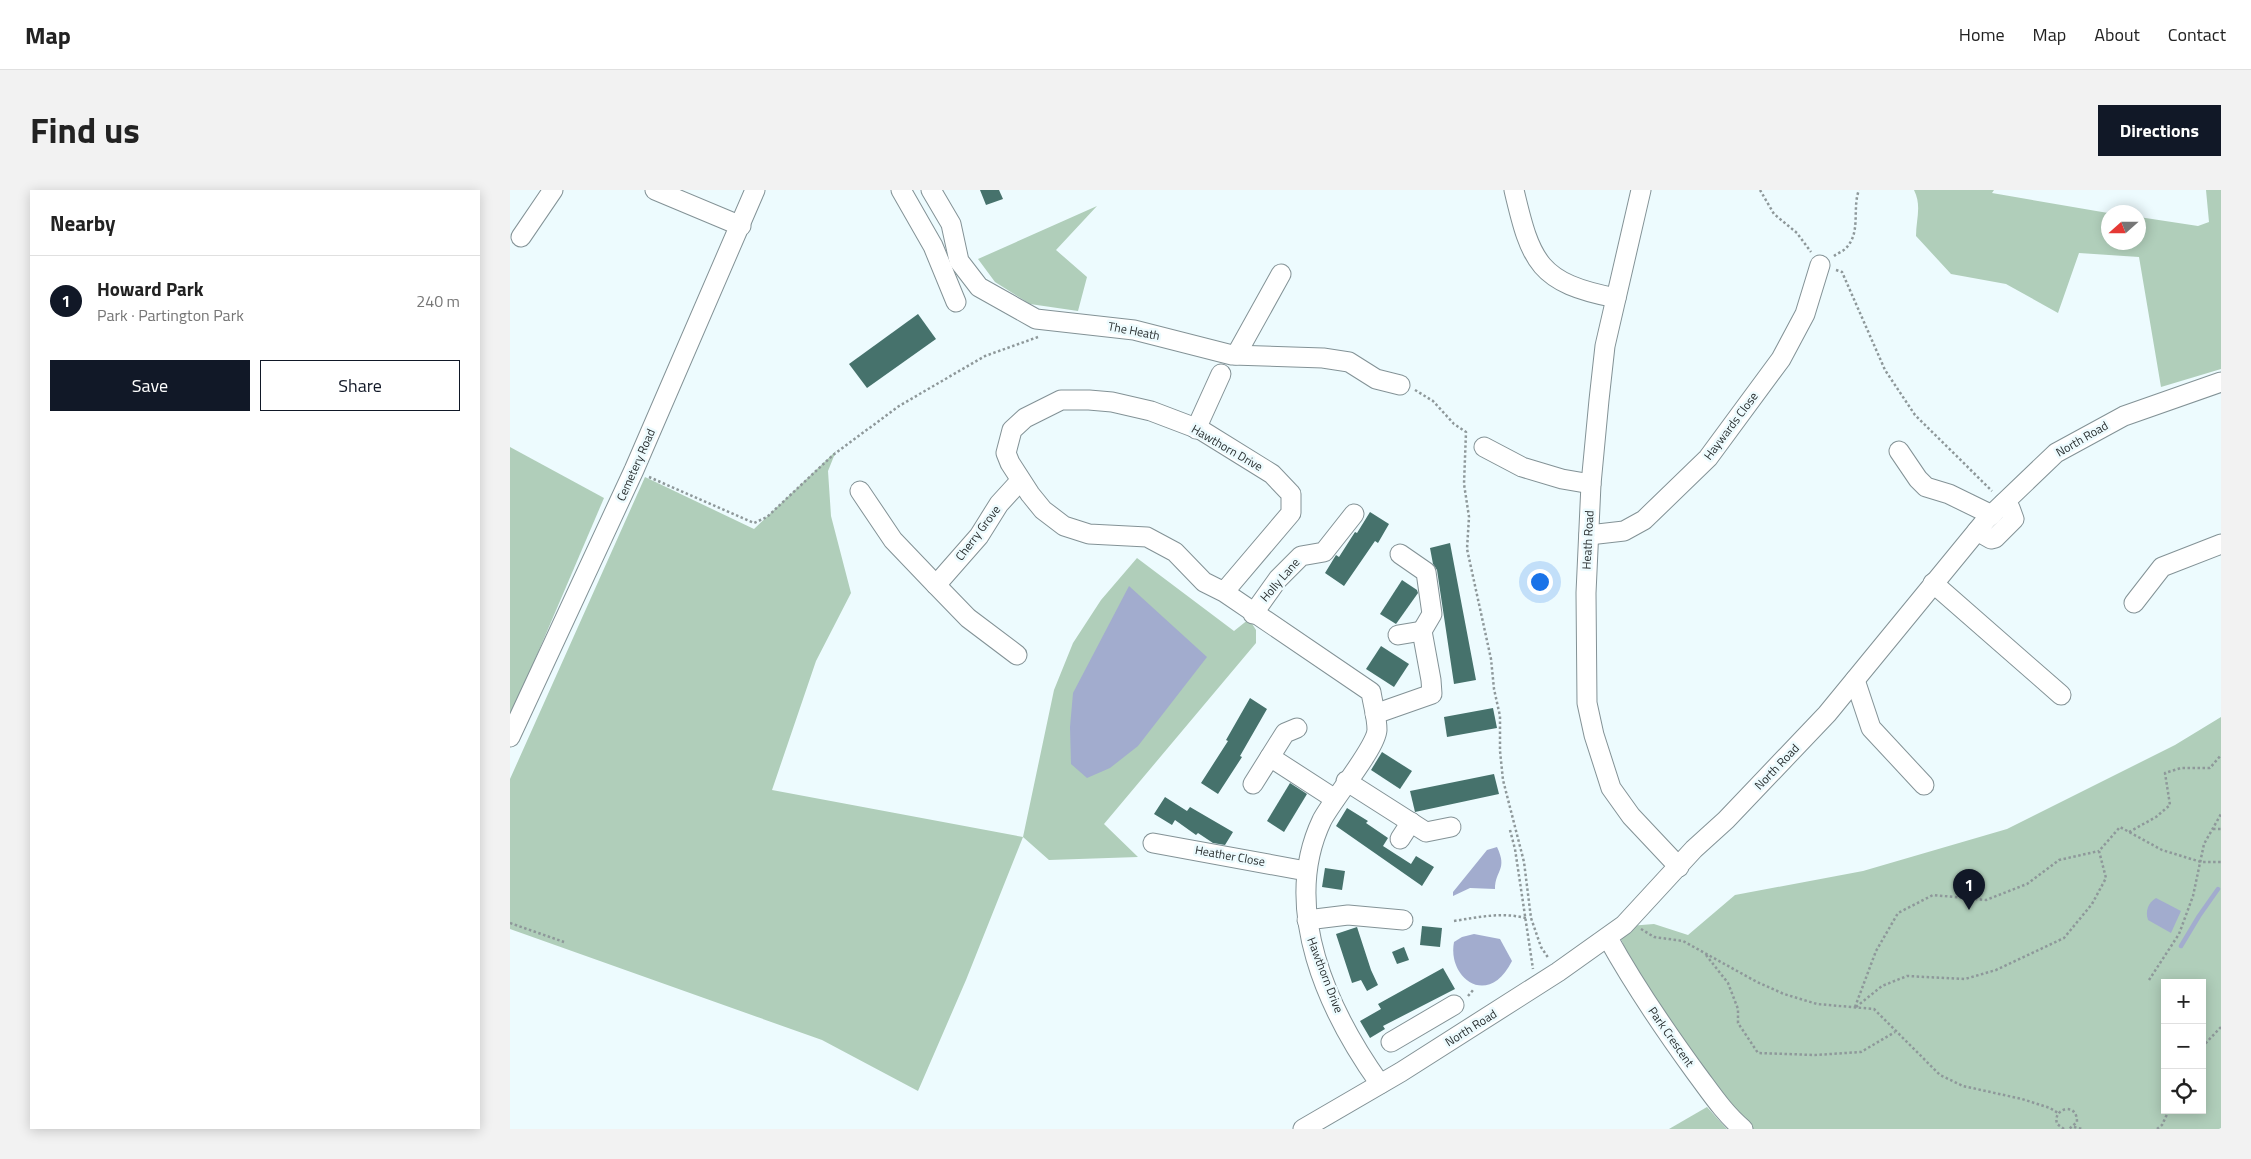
<!DOCTYPE html>
<html lang="en">
<head>
<meta charset="utf-8">
<style>
	body { margin:0; font-family:"Titillium Web",sans-serif; background:#f2f2f2; color:#222 }
	.controls { position:absolute; right:15px; bottom:15px; display:grid; overflow:hidden; border-radius:0px; box-shadow:0 2px 12px #0003 }
	.controls button { width:45px; height:45px; display:grid; place-items:center; padding:0; border:0; border-bottom:1px solid #e0e0e0; background:#fff; color:#222; font:25px sans-serif }
	.compass { position:absolute; left:1591px; top:15px; width:45px; height:45px; border-radius:50%; background:#fff; box-shadow:0 2px 12px #0003; rotate:249deg }
	.you { position:absolute; left:1029px; top:391px; width:18px; height:18px; margin:-12px; border:4px solid #fff; border-radius:50%; background:#1a73e8; box-shadow:0 0 0 8px #1a73e833 }
	.badge { display:grid; place-items:center; width:32px; height:32px; border-radius:50%; background:#111827; color:#fff; font-size:16px; font-weight:700 }
	.pin { position:absolute; translate:-50% -41px; filter:drop-shadow(0 1px 2px #0008) }
	.pin::after { content:''; position:absolute; top:26px; width:18px; height:15px; background:inherit; clip-path:polygon(0 0,100% 0,50% 100%) }
	.list { margin:0; padding:0; list-style:none }
	h2 { display:flex; justify-content:space-between; align-items:center; height:65px; margin:0; padding:0 20px; font-size:21px }
	h2 small { font-size:16px; font-weight:400; color:#767676 }
	.list li { display:grid; grid-template-columns:32px 1fr auto; gap:15px; align-items:center; box-sizing:border-box; height:90px; padding:0 20px; border-top:1px solid #e0e0e0 }
	.list b { display:block; font-size:19px; white-space:nowrap }
	.list p { margin:0; font-size:16px; white-space:nowrap; color:#767676 }
	.list em { font-size:16px; font-style:normal; color:#767676 }
	.actions { display:flex; gap:10px; padding:15px 20px }
	.actions a { flex:1; padding:11px 0; border:1px solid #111827; border-radius:0px; text-align:center; font-size:18px; color:#111827 }
	.actions .main { background:#111827; color:#fff }
	.icon { flex:none; width:28px; height:28px; fill:none; stroke:currentColor; stroke-width:2; stroke-linecap:round; stroke-linejoin:round }
	.map { position:relative; flex:none; width:1711px; height:939px; overflow:hidden; border-radius:0px }
	header { display:flex; align-items:center; gap:30px; box-sizing:border-box; height:70px; padding:0 25px; background:#fff; border-bottom:1px solid #e0e0e0 }
	header strong { font-size:24px }
	nav { display:flex; gap:28px; margin-inline-start:auto; font-size:18px }
	.intro { display:flex; align-items:center; justify-content:space-between; box-sizing:border-box; height:120px; padding:0 30px }
	h1 { margin:0; font-size:35px }
	.button { padding:12px 22px; border-radius:0px; background:#111827; color:#fff; font-size:18px; font-weight:700 }
	main { display:flex; gap:30px; padding:0 30px }
	aside { flex:1; background:#fff; border-radius:0px; box-shadow:0 2px 12px #0003 }
	.map>svg:first-child { display:block }
</style>
</head>
<body>
<header>
<strong>Map</strong>
<nav><a>Home</a><a>Map</a><a>About</a><a>Contact</a></nav>
</header>
<div class="intro"><h1>Find us</h1><a class="button">Directions</a></div>
<main>
<aside>
<h2>Nearby<small></small></h2>
<ul class="list">
<li><span class="badge">1</span><div><b>Howard Park</b><p>Park · Partington Park</p></div><em>240 m</em></li>
</ul>
<div class="actions"><a class="main">Save</a><a>Share</a></div>
</aside>
<div class="map">
<svg width="1711" height="939" viewBox="0 0 1711 939">
	<rect width="100%" height="100%" fill="#edfbfe"/>
	<g fill="#b0ceba" fill-rule="evenodd">
		<path d="M1404,0H1484L1482,3L1598,23V52H1628L1629,27L1688,36L1699,32L1696,0H1711V179L1651,197L1629,67L1569,63L1548,123L1496,94L1441,84L1406,46C1406,29 1412,16 1404,0Z"/>
		<path d="M587,16L546,60L577,87L568,121L520,114L485,92L468,69Z"/>
		<path d="M0,257L94,308L0,528Z"/>
		<path d="M326,261L318,281L321,326L341,403L306,471L262,600L513,647L544,500L563,453L591,410L627,368L724,441L739,429L746,440V453L594,634L628,667L539,670L513,647L456,790L408,901L312,850L0,739V589L135,287L244,339Z"/>
		<path d="M1711,527V938L1709,939H1241L1195,886L1129,791L1106,737L1144,734L1178,745L1225,705L1353,681L1497,639L1665,555ZM1655,793H1692V920H1655Z"/>
		<path d="M1197,917L1217,939H1159Z"/>
	</g>
	<g fill="#a2acce">
		<path d="M619,396L697,467L628,556L600,578L577,588L561,574L560,537L563,503Z"/>
		<path d="M987,657C998,680 985,680 985,699L960,698L943,706V702L977,660Z"/>
		<path d="M1646,708L1671,721L1661,743L1638,730C1635,721 1638,713 1646,708Z"/>
		<path d="M964,744L990,749L1002,771C978,819 937,788 944,752L952,747Z"/>
	</g>
	<g fill="none" stroke-linecap="round" stroke-linejoin="round">
		<path stroke="#a2acce" stroke-width="4.5" d="M1671,756L1689,726L1708,699"/>
	</g>
	<g fill="#46726c">
		<path d="M470,0H489L493,9L476,15Z"/>
		<path d="M408,124L426,149L357,198L339,174Z"/>
		<path d="M860,322L879,334L868,353L865,351L834,396L815,383L826,365L829,367L845,342L847,343Z"/>
		<path d="M940,353L966,490L944,494L927,380L923,374L920,358Z"/>
		<path d="M892,390L907,400L908,403L886,434L870,424Z"/>
		<path d="M871,456L899,474L884,497L856,479Z"/>
		<path d="M740,508L757,519L730,566L732,567L708,604L691,593L718,551L716,550Z"/>
		<path d="M983,518L987,538L937,547L934,527Z"/>
		<path d="M872,562L902,581L890,599L861,580Z"/>
		<path d="M984,584L989,604L905,622L900,601Z"/>
		<path d="M780,593L797,604L774,642L757,631Z"/>
		<path d="M655,607L677,621L680,617L723,642L715,655L703,653L688,643L686,645L665,630L662,635L644,624Z"/>
		<path d="M837,618L858,631L856,633L878,648L873,656L901,674L906,666L924,677L912,696L826,636Z"/>
		<path d="M815,678L835,681L832,700L812,697Z"/>
		<path d="M912,736L932,738L930,757L910,755Z"/>
		<path d="M847,737L861,780L868,795L857,801L851,790L842,793L826,744Z"/>
		<path d="M894,757L899,770L887,774L882,762Z"/>
		<path d="M933,778L945,799L873,836L875,839L860,848L850,831L871,819L868,814Z"/>
	</g>
	<g fill="none" stroke-linecap="round" stroke-linejoin="round">
		<g stroke="#839296" stroke-width="21">
			<g id="minor">
				<path d="M145,0L231,36"/>
				<path d="M391,0L423,56L446,112"/>
				<path d="M421,0L441,34L449,71L469,97L526,129L624,140L722,165L813,168L839,172L866,189L890,195"/>
				<path d="M1004,0C1021,73 1029,93 1106,108"/>
				<path d="M1131,0L1095,156L1089,210L1081,294L1076,403L1077,513L1084,545L1101,598L1121,626L1169,677"/>
				<path d="M11,47L43,0"/>
				<path d="M726,165L771,84"/>
				<path d="M686,239L711,184"/>
				<path d="M974,257L1012,277L1052,289L1081,294"/>
				<path d="M1389,261L1408,289L1416,297L1439,304L1482,325"/>
				<path d="M350,301L383,350L426,395"/>
				<path d="M1467,341L1481,349L1485,348L1504,329L1500,318L1494,313"/>
				<path d="M1079,345L1114,341L1134,330L1198,268L1271,169L1295,124L1310,75"/>
				<path d="M1423,393L1551,505"/>
				<path d="M714,402L781,323V304L762,284L691,240L641,221L602,212L579,210H551L515,228L502,240L496,263L500,273L520,304L533,320L554,336L579,344L637,347L665,362L694,392L714,402L861,502C863,515 867,527 867,540C866,558 823,609 812,630C770,718 818,821 870,894"/>
				<path d="M1624,413L1652,377L1711,354"/>
				<path d="M743,424L768,389L791,366L814,362L844,324"/>
				<path d="M888,445L912,441"/>
				<path d="M507,465L458,428L426,395L469,346L489,314L510,291"/>
				<path d="M1345,490L1361,538L1414,595"/>
				<path d="M865,524L922,504L921,490L912,441L922,424L916,382L890,364"/>
				<path d="M0,547L124,280L245,0"/>
				<path d="M760,567L825,609"/>
				<path d="M836,591L916,642L941,637"/>
				<path d="M743,594L775,543L787,538"/>
				<path d="M890,649L901,632"/>
				<path d="M643,653L796,681"/>
				<path d="M797,730L838,725L893,730"/>
				<path d="M1098,748C1124,795 1154,839 1186,883C1201,903 1214,923 1233,939"/>
				<path d="M881,852L944,815"/>
				<path d="M793,939L891,882L1048,782L1114,735L1184,659L1216,630L1317,524L1476,330L1546,263L1614,226L1711,192"/>
			</g>
		</g>
		<g stroke="#8e989a" stroke-width="2.5" stroke-dasharray="2.5 2.5" stroke-linecap="butt">
			<path d="M1250,0L1264,24L1287,43L1301,62"/>
			<path d="M1324,66C1328,63 1334,61 1337,57C1351,41 1342,18 1349,0"/>
			<path d="M1326,80L1332,82L1375,180L1405,225L1482,301"/>
			<path d="M905,200L923,211L944,234L956,242L954,294L959,327L957,359L981,469L984,499L990,526V561L993,590L1014,672L1021,728L1031,757L1039,769"/>
			<path d="M139,287L244,333L257,327L323,265L389,216L475,166L528,147"/>
			<path d="M1703,639H1711"/>
			<path d="M1000,640L1005,659L1023,779"/>
			<path d="M1619,642L1646,627L1660,615L1655,583L1671,578H1700L1711,565"/>
			<path d="M944,731C969,727 991,722 1016,728"/>
			<path d="M0,733L54,752"/>
			<path d="M1131,739L1144,747L1173,751L1247,792L1274,804L1307,814L1364,819L1430,885L1453,896L1512,909L1540,918L1548,923"/>
			<path d="M1196,765L1218,793L1228,819V833L1248,863L1305,865L1351,862L1385,842"/>
			<path d="M1639,790L1669,744L1683,706L1694,654L1711,624"/>
			<path d="M958,806L964,799"/>
			<path d="M1345,817L1366,761L1388,723L1423,705L1476,710L1517,694L1549,670L1589,661"/>
			<path d="M1346,817L1372,796L1397,786L1455,789L1486,780L1554,748L1582,714L1596,688L1589,661L1610,637L1652,660L1691,672H1711"/>
			<path d="M1692,857L1711,837"/>
			<path d="M1564,937L1572,939"/>
			<path d="M1554,939L1547,934C1545,927 1548,921 1556,919C1564,919 1567,924 1567,932L1559,939"/>
			<path d="M1647,939L1652,935L1659,920"/>
		</g>
		<use href="#minor" stroke="#fff" stroke-width="19"/>
	</g>
	<g text-anchor="middle" stroke-width="5" stroke-linejoin="round" paint-order="stroke">
		<g font-size="12" fill="#292f30" stroke="#edfbfe">
			<text transform="translate(624 141) rotate(11)" y="4">The Heath</text>
			<text transform="translate(1221 236) rotate(-53)" y="4">Haywards Close</text>
			<text transform="translate(1572 249) rotate(-30)" y="4">North Road</text>
			<text transform="translate(717 258) rotate(30)" y="4">Hawthorn Drive</text>
			<text transform="translate(126 275) rotate(-66)" y="4">Cemetery Road</text>
			<text transform="translate(468 343) rotate(-53)" y="4">Cherry Grove</text>
			<text transform="translate(1078 350) rotate(-87)" y="4">Heath Road</text>
			<text transform="translate(770 390) rotate(-49)" y="4">Holly Lane</text>
			<text transform="translate(1267 577) rotate(-46)" y="4">North Road</text>
			<text transform="translate(720 666) rotate(10)" y="4">Heather Close</text>
			<text transform="translate(815 785) rotate(69)" y="4">Hawthorn Drive</text>
			<text transform="translate(961 838) rotate(-32)" y="4">North Road</text>
			<text transform="translate(1161 847) rotate(55)" y="4">Park Crescent</text>
		</g>
	</g>
</svg>
<div class="controls">
<button>+</button>
<button>−</button>
<button><svg class="icon" aria-label="locate" viewBox="0 0 24 24"><circle cx="12" cy="12" r="6"/><path d="M12 2v4M12 18v4M2 12h4M18 12h4"/></svg></button>
</div>
<svg class="compass" viewBox="-18 -18 36 36"><path d="M0-13l5 13h-10z" fill="#e53935"/><path d="M0 13l5-13h-10z" fill="#767676"/></svg>
<div class="you"></div>
<div class="pin badge" style="left:1459px;top:720px">1</div>
</div>
</main>
</body>
</html>
